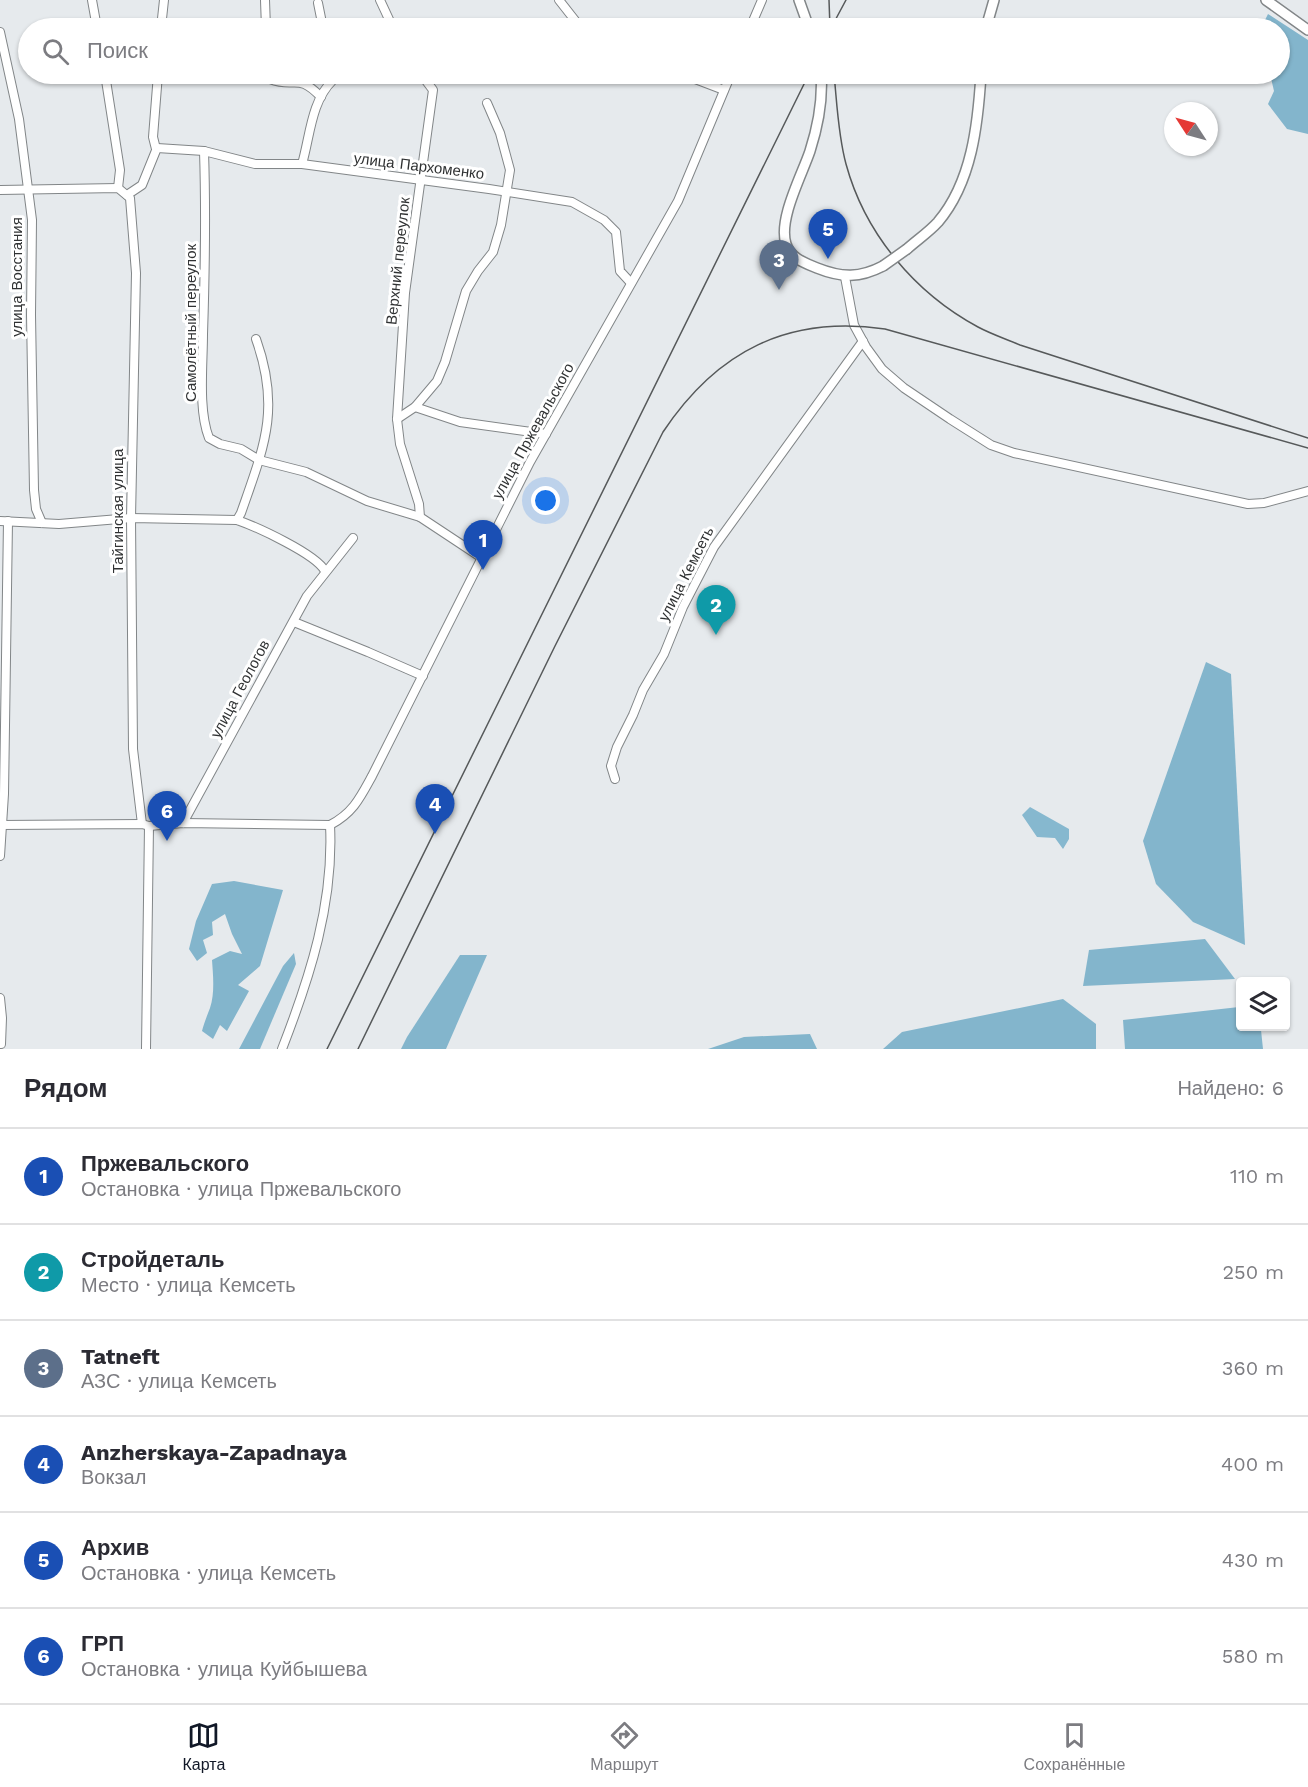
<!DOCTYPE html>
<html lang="ru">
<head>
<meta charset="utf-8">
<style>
	body { margin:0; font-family:"Work Sans",sans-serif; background:#f2f2f3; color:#2b2b33 }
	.controls { position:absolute; right:18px; bottom:18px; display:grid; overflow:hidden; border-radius:6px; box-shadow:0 2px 4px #0004 }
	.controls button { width:54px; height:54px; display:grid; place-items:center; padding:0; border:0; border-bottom:2px solid #e1e1e2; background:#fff; color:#2b2b33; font:30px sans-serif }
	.compass { position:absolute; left:1164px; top:102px; width:54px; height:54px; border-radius:50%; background:#fff; box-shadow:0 2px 4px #0004; rotate:306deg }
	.you { position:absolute; left:546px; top:501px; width:21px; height:21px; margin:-15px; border:4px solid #fff; border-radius:50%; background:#1a73e8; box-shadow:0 0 0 9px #1a73e833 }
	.badge { display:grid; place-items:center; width:39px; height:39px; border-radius:50%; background:#111827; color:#fff; font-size:20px; font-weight:700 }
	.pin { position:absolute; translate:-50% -50px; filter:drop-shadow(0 2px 3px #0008) }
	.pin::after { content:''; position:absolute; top:32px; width:21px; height:18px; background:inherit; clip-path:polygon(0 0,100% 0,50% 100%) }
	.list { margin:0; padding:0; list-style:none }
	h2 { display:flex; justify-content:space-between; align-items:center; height:78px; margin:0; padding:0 24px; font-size:26px }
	h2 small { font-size:20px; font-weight:400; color:#7c7c81 }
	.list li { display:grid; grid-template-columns:39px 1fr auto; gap:18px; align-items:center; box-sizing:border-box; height:96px; padding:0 24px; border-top:2px solid #e1e1e2 }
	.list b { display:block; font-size:22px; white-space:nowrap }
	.list p { margin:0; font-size:20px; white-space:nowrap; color:#7c7c81 }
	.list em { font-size:20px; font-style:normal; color:#7c7c81 }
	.icon { flex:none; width:33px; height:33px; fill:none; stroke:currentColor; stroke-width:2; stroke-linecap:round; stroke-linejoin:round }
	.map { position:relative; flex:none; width:1308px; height:1049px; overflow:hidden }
	.search { position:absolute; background:#fff; box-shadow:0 2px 4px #0004; left:18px; right:18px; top:18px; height:66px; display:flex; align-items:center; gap:15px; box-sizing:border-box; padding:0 21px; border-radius:33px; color:#7c7c81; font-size:22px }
	.sheet { height:654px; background:#fff }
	nav { display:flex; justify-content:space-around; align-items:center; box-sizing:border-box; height:84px; border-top:2px solid #e1e1e2; background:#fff; font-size:16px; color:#7c7c81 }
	nav a { display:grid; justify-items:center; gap:3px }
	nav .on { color:#111827 }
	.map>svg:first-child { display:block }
</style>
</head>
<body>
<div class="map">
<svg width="1308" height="1049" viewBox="0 0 1308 1049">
	<rect width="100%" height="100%" fill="#e6eaed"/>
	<g fill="#83b5cc">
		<path d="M1268,14L1308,40V134L1287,129L1268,104L1274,91L1270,74H1280V28H1266L1265,20Z"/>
		<path d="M1206,662L1231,674L1245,945L1193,922L1156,884L1143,841Z"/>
		<path d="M234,881L283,890L260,966L238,985L249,991L227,1031L220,1025L213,1039L202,1031C204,1023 207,1016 210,1008C215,993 213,975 212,960L230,951L242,954L232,934L225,914L212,922L213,935L203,940L207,953L197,961L189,949L196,921L212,884Z"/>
		<path d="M1205,939L1235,979L1083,986L1089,950Z"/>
		<path d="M294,953L296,964L260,1049H239L283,966Z"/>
		<path d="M460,955H487L446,1049H401L407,1037Z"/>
		<path d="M1063,999L1096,1024V1049H883L902,1032Z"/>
		<path d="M1239,1007L1240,1009V1026L1258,1027L1261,1030L1263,1049H1125L1123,1020Z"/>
		<path d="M810,1034L817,1049H708L744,1037Z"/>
	</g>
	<path fill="#86b8cf" d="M1030,807L1069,829V839L1063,849L1055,838L1037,837L1022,815Z"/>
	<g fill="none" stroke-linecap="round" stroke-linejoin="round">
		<g stroke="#828688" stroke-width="10">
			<g id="minor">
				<path d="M92,0L97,28"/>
				<path d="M265,0L266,28"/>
				<path d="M380,0L393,28"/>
				<path d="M559,0L581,28"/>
				<path d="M318,3L323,28"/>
				<path d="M161,28L164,0"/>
				<path d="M750,28L762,0"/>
				<path d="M0,32L19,119L32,220L31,315L34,490L36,509L42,523"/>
				<path d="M105,74L120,170L118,188"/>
				<path d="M268,74L270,79C296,89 297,72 321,97"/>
				<path d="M421,74L433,90L405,293L397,419L400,444L419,504L420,517L482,558"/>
				<path d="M682,74L724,90"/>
				<path d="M156,149L153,137L158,74"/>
				<path d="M204,151C206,212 205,273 203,334C203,365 198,410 209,438L220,444L241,449L259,460L306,472L367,501L420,517"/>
				<path d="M302,164C310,137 311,101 333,80L332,74"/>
				<path d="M0,190L118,188L130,198L136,273L131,518L133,749L142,824"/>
				<path d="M127,195L142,185L157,148L204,151L255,164H302L489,189L572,202L604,220L616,232L620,271L631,283"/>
				<path d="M845,277L854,325L866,347L882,369L904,388L950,419L991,445L1014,453L1248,504L1264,503L1308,491"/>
				<path d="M415,407L460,422L546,434"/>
				<path d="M397,419L415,407L437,381L445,362L466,291L478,271L493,252L501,225L510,170L500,133L487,103"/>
				<path d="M237,520L241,513C264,447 281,409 256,339"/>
				<path d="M0,521L59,524L131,518L237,520C257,527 316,554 325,571"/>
				<path d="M294,622L368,652L423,676"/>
				<path d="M615,779L611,766L617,747L633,715L643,690L664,654L683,607L714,547L863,341"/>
				<path d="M183,823L307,596L353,538"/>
				<path d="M0,825L142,824L149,826L183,823L330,825C353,813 360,798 372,776L530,462L678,201L731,74"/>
				<path d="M0,856L4,794L8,521"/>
				<path d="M0,998L2,1018L1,1044"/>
				<path d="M146,1049L149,826"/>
				<path d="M282,1049C310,977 334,903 330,825"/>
			</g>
		</g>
		<g stroke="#828688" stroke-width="12">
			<g id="major">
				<path d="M799,0L809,28"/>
				<path d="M1266,0L1308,30"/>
				<path d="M986,28L994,0"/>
				<path d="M821,74C823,100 818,126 810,151C802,175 778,219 786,244C790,258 805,263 817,268C842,278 860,278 883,266"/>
				<path d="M907,249C917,240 929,232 938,222C972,182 978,124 981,74"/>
			</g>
		</g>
		<use href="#minor" stroke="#fff" stroke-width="8"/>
		<use href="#major" stroke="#fff" stroke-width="9"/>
		<g stroke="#56595a" stroke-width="1.5">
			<path d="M829,0L830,28"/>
			<path d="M831,28L846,0"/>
			<path d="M834,74C837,103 838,135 846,164C865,234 915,293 978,327C991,334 1006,339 1020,345L1308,438"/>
			<path d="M327,1049L809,74"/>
			<path d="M358,1049L555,646L663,432C717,351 788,315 885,329L1308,448"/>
		</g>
		<g stroke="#828688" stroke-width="12" stroke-linecap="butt">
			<path id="major-bridge" d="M883,266L907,249"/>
		</g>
		<use href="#major-bridge" stroke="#fff" stroke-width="9"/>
	</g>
	<g text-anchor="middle" stroke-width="6" stroke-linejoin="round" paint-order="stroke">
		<g font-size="15" fill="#303233" stroke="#fff">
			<text transform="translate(419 166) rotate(7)" y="5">улица Пархоменко</text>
			<text transform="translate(398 261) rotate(-84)" y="5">Верхний переулок</text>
			<text transform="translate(17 277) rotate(-90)" y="5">улица Восстания</text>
			<text transform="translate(191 323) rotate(-90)" y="5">Самолётный переулок</text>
			<text transform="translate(533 431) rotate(-61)" y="5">улица Пржевальского</text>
			<text transform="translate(118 511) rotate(-90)" y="5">Тайгинская улица</text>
			<text transform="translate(686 574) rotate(-63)" y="5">улица Кемсеть</text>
			<text transform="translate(240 689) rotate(-62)" y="5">улица Геологов</text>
		</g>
	</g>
</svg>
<div class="controls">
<button><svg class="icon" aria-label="layers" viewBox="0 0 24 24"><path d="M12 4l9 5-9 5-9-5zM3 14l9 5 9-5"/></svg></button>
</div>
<svg class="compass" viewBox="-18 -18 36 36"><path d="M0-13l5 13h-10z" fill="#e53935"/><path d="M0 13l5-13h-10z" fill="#7c7c81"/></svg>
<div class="you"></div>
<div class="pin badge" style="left:483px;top:570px;background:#1a4fb4">1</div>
<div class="pin badge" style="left:716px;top:635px;background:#0f9aa8">2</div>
<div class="pin badge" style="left:779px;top:290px;background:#5c6f8a">3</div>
<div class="pin badge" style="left:435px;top:834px;background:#1a4fb4">4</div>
<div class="pin badge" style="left:828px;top:259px;background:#1a4fb4">5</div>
<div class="pin badge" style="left:167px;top:841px;background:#1a4fb4">6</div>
<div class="search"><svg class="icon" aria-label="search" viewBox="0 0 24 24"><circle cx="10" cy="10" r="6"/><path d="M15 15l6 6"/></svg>Поиск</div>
</div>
<section class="sheet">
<h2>Рядом<small>Найдено: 6</small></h2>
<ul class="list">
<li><span class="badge" style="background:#1a4fb4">1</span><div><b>Пржевальского</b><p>Остановка · улица Пржевальского</p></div><em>110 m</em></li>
<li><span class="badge" style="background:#0f9aa8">2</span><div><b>Стройдеталь</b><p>Место · улица Кемсеть</p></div><em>250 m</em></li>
<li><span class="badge" style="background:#5c6f8a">3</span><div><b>Tatneft</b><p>АЗС · улица Кемсеть</p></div><em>360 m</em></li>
<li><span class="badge" style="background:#1a4fb4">4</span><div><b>Anzherskaya-Zapadnaya</b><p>Вокзал</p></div><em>400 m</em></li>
<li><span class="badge" style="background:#1a4fb4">5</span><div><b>Архив</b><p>Остановка · улица Кемсеть</p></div><em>430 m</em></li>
<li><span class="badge" style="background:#1a4fb4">6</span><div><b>ГРП</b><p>Остановка · улица Куйбышева</p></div><em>580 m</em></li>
</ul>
</section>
<nav>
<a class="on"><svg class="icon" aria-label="map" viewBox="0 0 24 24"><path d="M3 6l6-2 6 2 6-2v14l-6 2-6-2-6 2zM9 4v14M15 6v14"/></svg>Карта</a>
<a><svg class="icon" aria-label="directions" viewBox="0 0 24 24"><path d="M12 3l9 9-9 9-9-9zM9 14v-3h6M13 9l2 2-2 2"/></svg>Маршрут</a>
<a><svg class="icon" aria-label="saved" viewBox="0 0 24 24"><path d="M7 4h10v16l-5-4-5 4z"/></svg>Сохранённые</a>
</nav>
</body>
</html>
